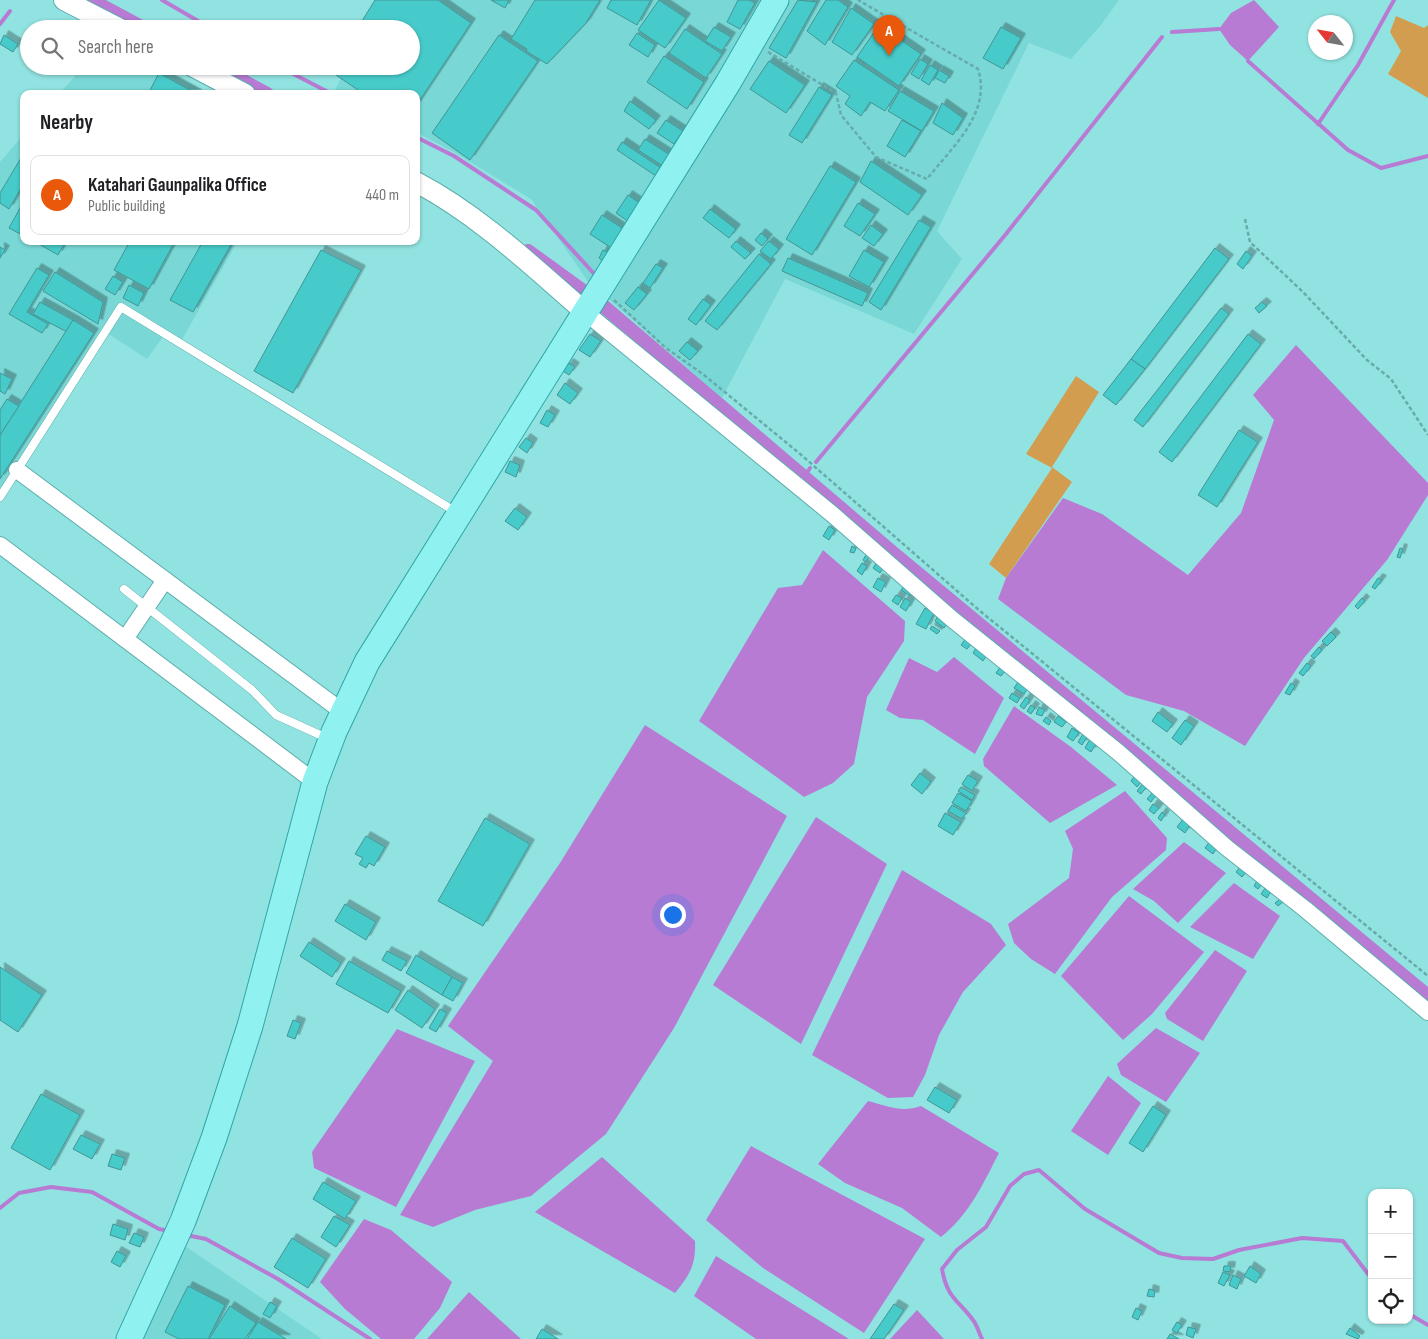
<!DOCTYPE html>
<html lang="en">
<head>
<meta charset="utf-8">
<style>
	body { margin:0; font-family:"Sofia Sans Condensed",sans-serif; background:#f6f6f6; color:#202124 }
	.controls { position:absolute; right:15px; bottom:15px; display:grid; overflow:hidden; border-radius:10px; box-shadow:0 1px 4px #0004 }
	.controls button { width:45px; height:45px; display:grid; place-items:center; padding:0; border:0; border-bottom:1px solid #e0e0e0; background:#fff; color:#202124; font:25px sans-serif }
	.compass { position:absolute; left:1308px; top:15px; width:45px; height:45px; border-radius:50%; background:#fff; box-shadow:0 1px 4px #0004; rotate:301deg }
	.you { position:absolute; left:672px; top:914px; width:18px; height:18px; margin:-12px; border:4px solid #fff; border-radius:50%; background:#1a73e8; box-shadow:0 0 0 8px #1a73e833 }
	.badge { display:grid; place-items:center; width:32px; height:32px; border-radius:50%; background:#ea580c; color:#fff; font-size:16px; font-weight:700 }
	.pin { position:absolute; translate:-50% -41px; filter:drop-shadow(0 1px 2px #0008) }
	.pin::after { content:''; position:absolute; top:26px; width:18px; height:15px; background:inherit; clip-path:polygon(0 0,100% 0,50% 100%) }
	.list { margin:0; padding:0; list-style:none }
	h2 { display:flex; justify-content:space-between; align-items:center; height:65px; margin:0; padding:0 20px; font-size:21px }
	h2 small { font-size:16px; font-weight:400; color:#757577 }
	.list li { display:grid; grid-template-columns:32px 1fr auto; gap:15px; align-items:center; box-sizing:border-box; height:80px; margin:0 10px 10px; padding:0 10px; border:1px solid #e0e0e0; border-radius:10px }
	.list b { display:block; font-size:19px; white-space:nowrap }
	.list p { margin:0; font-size:16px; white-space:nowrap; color:#757577 }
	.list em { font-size:16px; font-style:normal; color:#757577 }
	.icon { flex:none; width:28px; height:28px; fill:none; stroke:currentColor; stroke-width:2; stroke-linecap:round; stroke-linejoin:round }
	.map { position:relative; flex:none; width:1428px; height:1339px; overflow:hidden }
	.search { position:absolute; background:#fff; box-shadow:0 1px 4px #0004; left:20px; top:20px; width:400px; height:55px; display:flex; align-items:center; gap:12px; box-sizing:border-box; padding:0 18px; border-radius:28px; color:#757577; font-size:19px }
	.panel { position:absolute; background:#fff; box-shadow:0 1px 4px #0004; left:20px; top:90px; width:400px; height:155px; border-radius:10px }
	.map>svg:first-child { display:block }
</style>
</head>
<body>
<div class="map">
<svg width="1428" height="1339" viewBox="0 0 1428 1339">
	<defs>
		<filter id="shadow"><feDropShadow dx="4.5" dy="-4.5" stdDeviation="0" flood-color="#0004"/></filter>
	</defs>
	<rect width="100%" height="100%" fill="#91e3e1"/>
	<g fill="#79d8d6">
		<path d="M384,0H1119L1101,25L1071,59L1029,43L937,231L962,259L914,334L785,279L722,398L587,280L531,199L457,154L416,132V94H343L335,90L347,66H411V29Z"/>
		<path d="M84,66H156L210,94H59Z"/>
		<path d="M24,134V241H238L180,343L165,334L147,359L107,333L0,494V162Z"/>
		<path d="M185,1246L322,1339H143Z"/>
	</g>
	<g fill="#d39d50">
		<path d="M1396,16L1424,28L1428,25V98L1388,74L1401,51L1390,32Z"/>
		<path d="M1076,376L1099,392L1052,467L1072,482L1006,578L989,564L1052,468L1026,454Z"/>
	</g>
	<g fill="#b77bd4">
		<path d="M1254,0L1279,27L1248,61L1230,45L1219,29L1231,13Z"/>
		<path d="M1296,345L1428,483V495L1387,560L1304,658L1245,746L1184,711L1126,695L998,599L1006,578L1063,498L1102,514L1188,575L1241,513L1274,420L1253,395Z"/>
		<path d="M823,550L905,621L904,641L867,697L854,764L833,783L804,797L699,721L778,588L802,585Z"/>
		<path d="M954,657L1004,698L975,754L923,720L900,718L886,710L909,658L937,672Z"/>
		<path d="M1014,706L1071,747L1117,785L1050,823L984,766L983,759Z"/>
		<path d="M645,725L787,816L674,1028L606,1134L531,1196L475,1210L433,1227L400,1215L493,1061L448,1026L560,863Z"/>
		<path d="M1125,791L1167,838L1166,850L1112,897L1055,974L1031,959L1014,943L1008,924L1069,878L1073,849L1065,831Z"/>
		<path d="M816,817L887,864L801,1044L713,985Z"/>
		<path d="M1184,842L1226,873L1178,923L1154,901L1133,889Z"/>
		<path d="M902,870L991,924L1006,945L963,992L939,1035L925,1075L913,1097L888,1098L812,1055Z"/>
		<path d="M1234,883L1280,916L1253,959L1190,927Z"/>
		<path d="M1129,896L1204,952L1152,1014L1123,1040L1061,976Z"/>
		<path d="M1215,950L1247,971L1203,1041L1167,1019L1165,1013Z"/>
		<path d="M1156,1028L1200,1053L1166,1102L1121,1075L1117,1064Z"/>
		<path d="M397,1029L475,1061L396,1207L314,1168L312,1152Z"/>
		<path d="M1108,1076L1141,1103L1108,1155L1071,1131Z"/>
		<path d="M868,1101C887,1106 902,1113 921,1106L999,1153C983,1184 969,1215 941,1237L902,1208L845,1183L818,1164Z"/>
		<path d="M751,1146L925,1239L864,1333L763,1268L706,1220Z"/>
		<path d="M602,1157L695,1241C696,1264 690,1275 675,1293L535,1212Z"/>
		<path d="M364,1219L391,1230L452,1282L440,1308L414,1339H381L345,1309L320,1282Z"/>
		<path d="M716,1256L849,1339H756L694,1296Z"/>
		<path d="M469,1292L521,1339H427Z"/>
		<path d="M917,1310L944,1339H890Z"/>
	</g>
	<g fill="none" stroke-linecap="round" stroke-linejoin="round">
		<g stroke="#b77bd4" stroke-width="4">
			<path d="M162,0L212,29"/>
			<path d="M0,24L10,11"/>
			<path d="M1172,32L1219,29"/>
			<path d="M1248,61L1348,150L1381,168L1428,156"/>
			<path d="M278,66L332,94"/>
			<path d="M1318,124L1358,65L1394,0"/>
			<path d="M416,137L454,156L536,210L597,277"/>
			<path d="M816,462L1006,234L1162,37"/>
			<path d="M804,477L810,468"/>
			<path d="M0,1208L19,1193L51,1187L92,1192L159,1229L169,1231"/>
			<path d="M186,1235L206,1239L278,1279L370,1339"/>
			<path d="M1409,1314L1428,1325"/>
			<path d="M982,1339C979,1333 977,1325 973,1320C958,1300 947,1298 942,1269L957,1250L986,1227L1010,1186L1024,1174L1039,1170L1085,1209L1159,1253L1182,1258L1213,1259L1239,1250L1302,1238L1343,1241L1372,1279"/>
		</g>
		<g stroke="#b77bd4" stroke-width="14">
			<path d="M91,0L145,29"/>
			<path d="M216,66L267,94"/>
			<path d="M528,251L601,304L892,552L1428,996"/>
		</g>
	</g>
	<g fill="#46cbca" stroke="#429594" filter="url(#shadow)">
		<path d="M375,0H438L471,23L416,106V94H364L330,71L332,66H411V29H357Z"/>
		<path d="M491,0H509L505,8Z"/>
		<path d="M535,0H600L586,23L547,64L526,51L527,49L511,39Z"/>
		<path d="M611,0H651L637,25L607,8Z"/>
		<path d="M659,0L686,18L665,48L638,30Z"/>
		<path d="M738,0H749L755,3L740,29L727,22Z"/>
		<path d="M798,0L817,2L786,58L769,48Z"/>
		<path d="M826,0H838L848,7L825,45L807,31Z"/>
		<path d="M851,8L874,24L852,55L832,42Z"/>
		<path d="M879,25L921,54L899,86L857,57Z"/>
		<path d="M714,27L731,37L722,51L705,41Z"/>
		<path d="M1001,27L1021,38L1003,69L983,58Z"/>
		<path d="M685,29L722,54L706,78L669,53Z"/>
		<path d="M637,33L655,45L648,57L629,45Z"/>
		<path d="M4,35L18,44L13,52L0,44Z"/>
		<path d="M499,35L538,61L470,160L432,133Z"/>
		<path d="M664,56L704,82L687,109L647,82Z"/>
		<path d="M920,59L928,64L919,79L911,74Z"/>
		<path d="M854,60L899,90L885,111L870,102L861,116L845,104L850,96L836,86Z"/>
		<path d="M769,61L805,85L786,113L750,89Z"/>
		<path d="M930,65L938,70L929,85L921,80Z"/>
		<path d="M939,70L949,76L945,83L935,78Z"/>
		<path d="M159,73L197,94H148Z"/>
		<path d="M819,87L832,95L802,143L789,135Z"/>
		<path d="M900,91L934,111L922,131L888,111Z"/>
		<path d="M630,101L656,120L649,129L624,111Z"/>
		<path d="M942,103L963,118L953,135L933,123Z"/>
		<path d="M666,120L683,131L674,144L657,133Z"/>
		<path d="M902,120L921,131L905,157L887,146Z"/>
		<path d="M645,139L670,155L663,166L638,150Z"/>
		<path d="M622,142L661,168L656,176L617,150Z"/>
		<path d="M24,153V183L9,209L0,203V193Z"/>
		<path d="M871,161L922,195L908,215L860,182Z"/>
		<path d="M830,166L856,182L812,255L786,239Z"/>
		<path d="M628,195L641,204L629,222L616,213Z"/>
		<path d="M24,201V236L9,228Z"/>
		<path d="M858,203L875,214L860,236L844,226Z"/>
		<path d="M710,209L736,229L729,238L703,218Z"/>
		<path d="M602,215L625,230L613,249L590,234Z"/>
		<path d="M919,220L931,227L881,310L869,302Z"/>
		<path d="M871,225L883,234L874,246L862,238Z"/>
		<path d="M761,233L768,239L762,246L755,240Z"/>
		<path d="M34,241H66L58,255Z"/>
		<path d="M130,241H175L149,289L114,270Z"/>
		<path d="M203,241H233L193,312L170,300Z"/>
		<path d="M736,241L751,253L745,259L731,247Z"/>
		<path d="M769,241L779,249L771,259L760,251Z"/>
		<path d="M0,247L5,250L0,258Z"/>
		<path d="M1215,248L1229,259L1145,369L1131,359Z"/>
		<path d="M321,250L361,270L293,393L254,371Z"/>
		<path d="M603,250L609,253L604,262L599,258Z"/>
		<path d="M864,250L884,262L869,287L849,276Z"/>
		<path d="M1246,251L1252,256L1243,269L1237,264Z"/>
		<path d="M759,254L771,264L717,330L705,321Z"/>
		<path d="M788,258L868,293L862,306L782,271Z"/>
		<path d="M656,264L663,268L650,288L643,283Z"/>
		<path d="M37,268L49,275L27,312L48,324L42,333L9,314Z"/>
		<path d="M55,272L103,302L98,324L43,291Z"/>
		<path d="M113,276L123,282L115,295L105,289Z"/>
		<path d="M129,285L144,293L138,306L123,298Z"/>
		<path d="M638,287L647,294L634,310L625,303Z"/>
		<path d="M703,299L711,305L696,325L688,319Z"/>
		<path d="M40,302L73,320L67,332L33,314Z"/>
		<path d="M1262,302L1267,306L1259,313L1255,308Z"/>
		<path d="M1221,308L1229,314L1143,427L1134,420Z"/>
		<path d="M73,320L94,333L0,479V435Z"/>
		<path d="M590,334L601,341L590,357L579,350Z"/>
		<path d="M1248,334L1261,344L1172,462L1159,452Z"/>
		<path d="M687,342L698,351L690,360L679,351Z"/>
		<path d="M1131,359L1145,369L1116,405L1103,395Z"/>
		<path d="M569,363L575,367L569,375L563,371Z"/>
		<path d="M0,373L12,379L5,394L0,391Z"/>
		<path d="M565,383L578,393L570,404L557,395Z"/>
		<path d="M7,399L19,406L0,435V410Z"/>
		<path d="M547,410L555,415L548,427L540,423Z"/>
		<path d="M1239,430L1258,442L1217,507L1198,495Z"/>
		<path d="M526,438L533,443L527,453L519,447Z"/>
		<path d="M510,461L520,465L516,477L505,472Z"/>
		<path d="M515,508L527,517L518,530L505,521Z"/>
		<path d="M829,526L835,530L829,540L823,536Z"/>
		<path d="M852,546L856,548L854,553L850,552Z"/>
		<path d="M1400,548L1403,549L1400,558L1397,557Z"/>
		<path d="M866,555L869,557L866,562L863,560Z"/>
		<path d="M877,562L884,567L880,573L873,568Z"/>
		<path d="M862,563L867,566L862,575L857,571Z"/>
		<path d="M878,578L886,582L881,592L873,587Z"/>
		<path d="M1378,578L1382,580L1375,589L1372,587Z"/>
		<path d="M904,586L913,591L910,596L901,590Z"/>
		<path d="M896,595L902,598L898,605L892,601Z"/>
		<path d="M905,598L911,602L906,611L900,607Z"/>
		<path d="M1362,598L1365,601L1358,609L1355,606Z"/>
		<path d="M925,608L934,613L926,629L916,624Z"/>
		<path d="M938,616L947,624L944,628L935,621Z"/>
		<path d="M932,626L940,631L937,634L930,629Z"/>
		<path d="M1331,632L1336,637L1327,646L1322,641Z"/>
		<path d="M966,638L972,643L967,649L961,645Z"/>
		<path d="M1319,647L1322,650L1314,659L1311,656Z"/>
		<path d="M976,648L986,656L983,661L973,653Z"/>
		<path d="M1307,663L1311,666L1303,676L1299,673Z"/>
		<path d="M1001,666L1006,670L1001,676L996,673Z"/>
		<path d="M1018,682L1028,688L1024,694L1014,688Z"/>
		<path d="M1291,683L1295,686L1290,695L1285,693Z"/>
		<path d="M1012,693L1020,698L1017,703L1009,698Z"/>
		<path d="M1026,697L1030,700L1024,709L1020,706Z"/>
		<path d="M1031,705L1035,708L1031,714L1027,711Z"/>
		<path d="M1039,707L1045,710L1042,716L1036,714Z"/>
		<path d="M1158,712L1173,724L1167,732L1152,721Z"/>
		<path d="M1058,716L1066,722L1062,727L1054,722Z"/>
		<path d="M1046,717L1051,721L1049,725L1043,721Z"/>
		<path d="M1185,720L1194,726L1181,745L1172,738Z"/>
		<path d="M1072,728L1079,733L1073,741L1067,737Z"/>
		<path d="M1083,734L1087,737L1082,745L1078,742Z"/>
		<path d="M1090,739L1097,742L1091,752L1085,748Z"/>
		<path d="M920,773L931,782L922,794L911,785Z"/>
		<path d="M1136,774L1143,780L1137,787L1131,781Z"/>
		<path d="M968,775L978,781L972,791L962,784Z"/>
		<path d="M1144,782L1148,785L1141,794L1137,791Z"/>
		<path d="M961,787L975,795L972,800L958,791Z"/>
		<path d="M1153,792L1156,795L1151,802L1147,799Z"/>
		<path d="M958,793L972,801L966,811L952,803Z"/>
		<path d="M1153,804L1159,808L1154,814L1149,810Z"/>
		<path d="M952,805L966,813L962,819L948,811Z"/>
		<path d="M1162,812L1165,815L1161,821L1158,818Z"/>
		<path d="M945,813L961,822L953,835L938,826Z"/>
		<path d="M485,818L530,844L483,926L438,901Z"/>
		<path d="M1184,818L1191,823L1185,833L1177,827Z"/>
		<path d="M366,836L385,847L374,866L369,863L366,868L359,864L363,858L355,854Z"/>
		<path d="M1210,841L1218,846L1213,854L1205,848Z"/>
		<path d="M1241,866L1247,871L1242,877L1236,872Z"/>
		<path d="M1257,881L1262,884L1258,889L1254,886Z"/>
		<path d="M1266,887L1271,891L1267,898L1261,894Z"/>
		<path d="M1280,899L1283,902L1278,906L1275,903Z"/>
		<path d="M345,904L376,922L366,940L335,921Z"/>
		<path d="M309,942L341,963L332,977L300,956Z"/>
		<path d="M387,951L407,961L401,971L382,960Z"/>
		<path d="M416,955L452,977L442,995L406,973Z"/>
		<path d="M349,961L401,991L388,1013L336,984Z"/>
		<path d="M0,967L42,995L18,1032L0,1020Z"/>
		<path d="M452,977L463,983L453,1001L442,995Z"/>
		<path d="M408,990L435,1009L422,1028L395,1010Z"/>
		<path d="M440,1009L447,1013L436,1032L429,1028Z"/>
		<path d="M293,1020L301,1023L295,1039L287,1036Z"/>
		<path d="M935,1087L957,1100L949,1113L927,1100Z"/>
		<path d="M41,1094L80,1115L50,1170L11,1148Z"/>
		<path d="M1153,1106L1166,1115L1143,1152L1129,1143Z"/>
		<path d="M81,1135L100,1144L92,1159L73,1149Z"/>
		<path d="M112,1154L125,1158L121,1170L108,1166Z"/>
		<path d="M323,1182L356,1201L345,1219L313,1199Z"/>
		<path d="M334,1216L350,1225L336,1247L321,1237Z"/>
		<path d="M113,1224L128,1229L125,1240L110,1235Z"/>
		<path d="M134,1233L144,1237L140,1247L129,1243Z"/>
		<path d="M292,1238L326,1259L308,1288L274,1267Z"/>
		<path d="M117,1251L126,1256L120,1267L111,1262Z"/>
		<path d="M1224,1266H1231L1230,1272L1223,1271Z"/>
		<path d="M1250,1266L1261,1274L1256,1283L1244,1276Z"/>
		<path d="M1223,1272L1230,1275L1224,1286L1218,1283Z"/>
		<path d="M1233,1275L1241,1279L1237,1289L1229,1285Z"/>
		<path d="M188,1286L225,1305L208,1339H179L165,1332Z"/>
		<path d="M1149,1289L1155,1291L1154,1297L1147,1296Z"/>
		<path d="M270,1302L277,1306L270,1318L263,1314Z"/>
		<path d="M894,1304L904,1310L884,1339H870Z"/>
		<path d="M230,1306L256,1323L245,1339H209Z"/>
		<path d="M1136,1308L1142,1311L1138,1320L1132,1317Z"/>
		<path d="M258,1322L286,1339H247Z"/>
		<path d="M1177,1322L1182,1325L1177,1333L1172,1330Z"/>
		<path d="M1188,1327L1196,1329L1193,1338L1186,1335Z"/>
		<path d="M1350,1328L1360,1336L1358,1339L1346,1334Z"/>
		<path d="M542,1329L558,1339H536Z"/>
		<path d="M1170,1334L1179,1339H1167Z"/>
	</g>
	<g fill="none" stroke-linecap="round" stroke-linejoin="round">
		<g stroke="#5caeac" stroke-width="9">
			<g id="service">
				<path d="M0,497L121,307L456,512"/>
				<path d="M124,589L252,690L276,715L329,739"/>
			</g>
		</g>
		<g stroke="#5caeac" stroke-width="18">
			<g id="minor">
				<path d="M585,312L832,514L952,619L1118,752L1227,848L1305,909L1428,1012"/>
				<path d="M17,470L343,712"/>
				<path d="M0,545L315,782"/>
				<path d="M125,639L165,580"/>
			</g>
		</g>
		<g stroke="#5caeac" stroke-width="22">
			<g id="tertiary">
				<path d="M64,0L120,29"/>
				<path d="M192,66L245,94"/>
				<path d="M416,182C479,215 532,266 585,312"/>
			</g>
		</g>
		<g stroke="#2fa7a6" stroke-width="27">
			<path id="primary" d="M129,1339L183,1221L214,1138L250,1026L315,782L334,732L367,662L728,83L776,0"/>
		</g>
		<g stroke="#67abaa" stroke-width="2.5" stroke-dasharray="4 2.5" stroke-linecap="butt">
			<path d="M768,52L836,93L841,115L876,157L927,179C952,147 992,113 978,69L858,0"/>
			<path d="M1245,219L1250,242L1303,292L1367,360L1391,379L1428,435"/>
			<path d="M614,300L666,348L704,375L799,453L980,611L1428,976"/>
		</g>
		<use href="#service" stroke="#fff" stroke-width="8"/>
		<use href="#minor" stroke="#fff" stroke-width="16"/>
		<use href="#tertiary" stroke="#fff" stroke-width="20"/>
		<use href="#primary" stroke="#8ff2f1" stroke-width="25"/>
	</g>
</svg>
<div class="controls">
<button>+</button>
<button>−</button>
<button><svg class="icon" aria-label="locate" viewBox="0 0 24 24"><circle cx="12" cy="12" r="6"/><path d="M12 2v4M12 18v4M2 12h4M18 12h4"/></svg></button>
</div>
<svg class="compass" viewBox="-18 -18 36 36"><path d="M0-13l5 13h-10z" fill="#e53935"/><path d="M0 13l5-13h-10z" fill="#757577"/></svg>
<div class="you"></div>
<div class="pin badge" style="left:889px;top:56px">A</div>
<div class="search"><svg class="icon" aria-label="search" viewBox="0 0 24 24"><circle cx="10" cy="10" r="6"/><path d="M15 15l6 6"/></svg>Search here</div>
<section class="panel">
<h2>Nearby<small></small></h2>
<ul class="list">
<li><span class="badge">A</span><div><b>Katahari Gaunpalika Office</b><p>Public building</p></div><em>440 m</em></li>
</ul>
</section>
</div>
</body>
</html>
